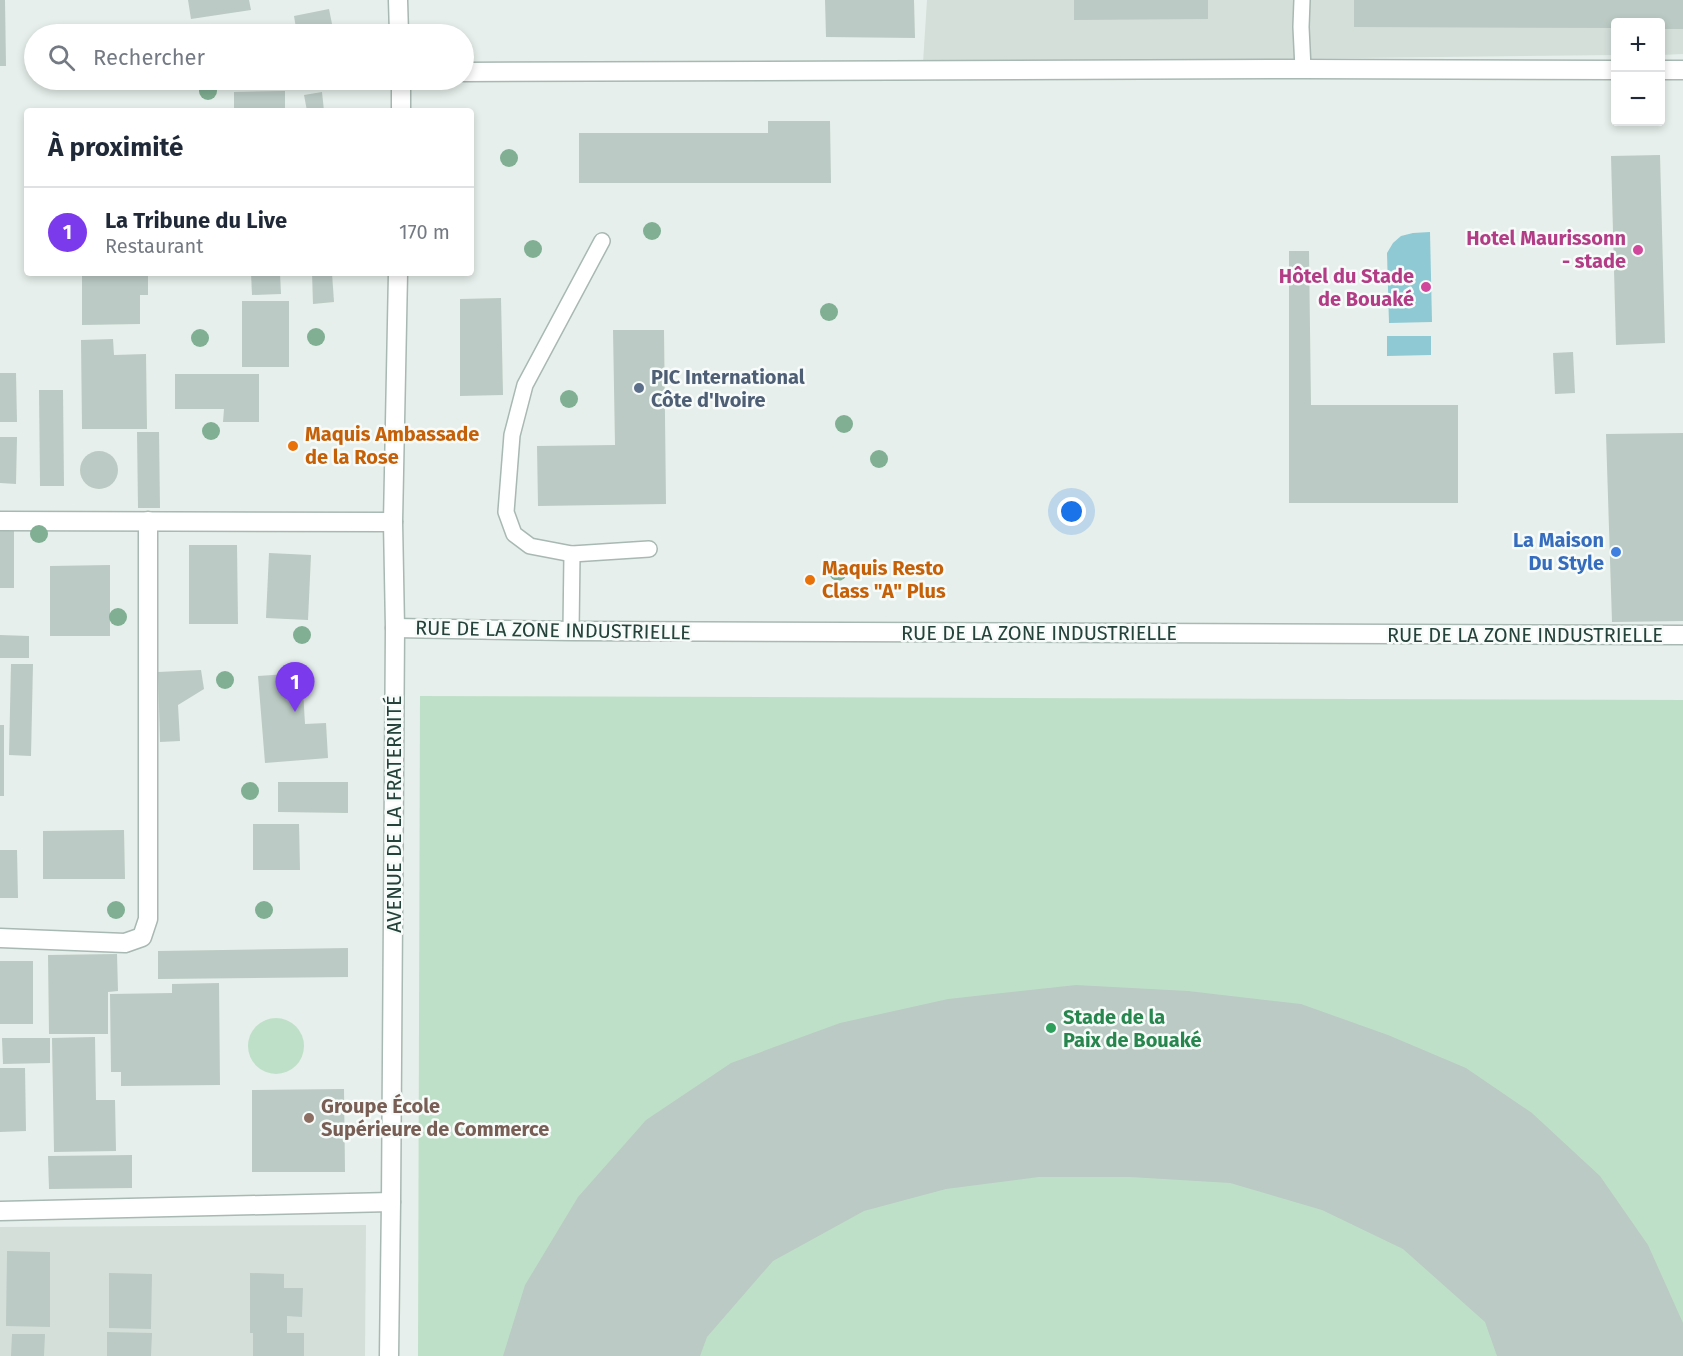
<!DOCTYPE html>
<html lang="fr">
<head>
<meta charset="utf-8">
<style>
	body { margin:0; font-family:"Fira Sans",sans-serif; background:#f6f6f7; color:#1f2937 }
	.controls { position:absolute; right:18px; top:18px; display:grid; overflow:hidden; border-radius:6px; box-shadow:0 3px 9px #0003 }
	.controls button { width:54px; height:54px; display:grid; place-items:center; padding:0; border:0; border-bottom:2px solid #e0e1e3; background:#fff; color:#1f2937; font:30px sans-serif }
	.you { position:absolute; left:1072px; top:512px; width:21px; height:21px; margin:-15px; border:4px solid #fff; border-radius:50%; background:#1a73e8; box-shadow:0 0 0 9px #1a73e833 }
	.badge { display:grid; place-items:center; width:39px; height:39px; border-radius:50%; background:#7c3aed; color:#fff; font-size:20px; font-weight:700 }
	.pin { position:absolute; translate:-50% -50px; filter:drop-shadow(0 2px 3px #0008) }
	.pin::after { content:''; position:absolute; top:32px; width:21px; height:18px; background:inherit; clip-path:polygon(0 0,100% 0,50% 100%) }
	.list { margin:0; padding:0; list-style:none }
	h2 { display:flex; justify-content:space-between; align-items:center; height:78px; margin:0; padding:0 24px; font-size:26px }
	h2 small { font-size:20px; font-weight:400; color:#747a83 }
	.list li { display:grid; grid-template-columns:39px 1fr auto; gap:18px; align-items:center; box-sizing:border-box; height:90px; padding:0 24px; border-top:2px solid #e0e1e3 }
	.list b { display:block; font-size:22px; white-space:nowrap }
	.list p { margin:0; font-size:20px; white-space:nowrap; color:#747a83 }
	.list em { font-size:20px; font-style:normal; color:#747a83 }
	.icon { flex:none; width:33px; height:33px; fill:none; stroke:currentColor; stroke-width:2; stroke-linecap:round; stroke-linejoin:round }
	.map { position:relative; flex:none; width:1683px; height:1356px; overflow:hidden }
	.search { position:absolute; background:#fff; box-shadow:0 3px 9px #0003; left:24px; top:24px; width:450px; height:66px; display:flex; align-items:center; gap:15px; box-sizing:border-box; padding:0 21px; border-radius:33px; color:#747a83; font-size:22px }
	.panel { position:absolute; background:#fff; box-shadow:0 3px 9px #0003; left:24px; top:108px; width:450px; height:168px; border-radius:6px }
	.map>svg:first-child { display:block }
</style>
</head>
<body>
<div class="map">
<svg width="1683" height="1356" viewBox="0 0 1683 1356">
	<rect width="100%" height="100%" fill="#e6efeb"/>
	<g fill="#d4dfda">
		<path d="M927,0H1683V54L1661,55L1660,22H1616L1615,55L923,63Z"/>
		<path d="M366,1225L365,1356H0V1227Z"/>
	</g>
	<g fill="#bfe0c8">
		<path d="M420,696L1683,700V1356H418Z"/>
		<circle cx="276" cy="1046" r="28"/>
	</g>
	<g fill="#8ec9d4">
		<path d="M1430,232L1432,322L1389,323L1387,253L1393,243L1401,236L1413,233Z"/>
		<path d="M1387,336H1431V355L1387,356Z"/>
	</g>
	<g fill="#bbcac4">
		<path d="M0,0H5L6,66H0Z"/>
		<path d="M188,0H249L251,10L191,19Z"/>
		<path d="M825,0H914L915,38L826,37Z"/>
		<path d="M1074,0H1208V19L1074,20Z"/>
		<path d="M1354,0H1683V29H1660V22H1616V28L1354,27Z"/>
		<path d="M329,9L334,34H297L294,16Z"/>
		<path d="M103,27L143,32V34H102Z"/>
		<path d="M285,91V111H234V92Z"/>
		<path d="M322,92L324,111H307L304,95Z"/>
		<path d="M768,121H830L831,183H579V133H768Z"/>
		<path d="M1660,155L1665,343L1616,345L1611,156Z"/>
		<path d="M1289,251H1309L1311,405H1458V503H1289Z"/>
		<path d="M82,273H148V295H140V324L82,325Z"/>
		<path d="M251,273H280L281,294L252,295Z"/>
		<path d="M312,273H332L334,302L313,304Z"/>
		<path d="M501,298L503,395L460,396V299Z"/>
		<rect x="242" y="301" width="47" height="66"/>
		<path d="M613,330H664L666,504L538,506L537,446L615,445Z"/>
		<path d="M113,339L114,355L146,354L147,429H82L81,340Z"/>
		<path d="M1573,352L1575,393L1555,394L1553,353Z"/>
		<path d="M0,373H16L17,422H0Z"/>
		<path d="M175,374H259V422H223L224,409H175Z"/>
		<path d="M39,390H63L64,486H40Z"/>
		<path d="M137,432H159L160,508H138Z"/>
		<path d="M1683,433V621L1612,622L1606,434Z"/>
		<path d="M0,437H17L16,484L0,483Z"/>
		<circle cx="99" cy="470" r="19"/>
		<path d="M14,525V588H0V526Z"/>
		<path d="M189,545H237L238,624H189Z"/>
		<path d="M269,553L311,555L308,620L266,618Z"/>
		<path d="M110,565V636H50V566Z"/>
		<path d="M0,635L29,636V658H0Z"/>
		<path d="M11,664H33L31,756L9,755Z"/>
		<path d="M201,670L204,689L178,705L180,741L160,742L158,672Z"/>
		<path d="M302,673L305,724L326,723L328,758L265,763L258,676Z"/>
		<rect x="0" y="725" width="4" height="71"/>
		<path d="M278,782H348V813L278,812Z"/>
		<path d="M253,824H299L300,870H253Z"/>
		<path d="M124,830L125,879H43V831Z"/>
		<path d="M0,850H17L18,898H0Z"/>
		<path d="M348,948V977L158,979V951Z"/>
		<path d="M117,954L118,991L108,992V1034H49L48,955Z"/>
		<rect x="0" y="961" width="33" height="63"/>
		<path d="M219,983L220,1085L121,1086V1072H111L110,994L172,993V984Z"/>
		<path d="M1076,985L1188,991L1301,1004L1388,1035L1466,1068L1532,1113L1600,1176L1648,1245L1683,1323V1356H1497L1485,1322L1403,1249L1322,1210L1230,1183L1130,1177H1039L946,1189L864,1211L773,1261L707,1337L700,1356H503L525,1285L578,1197L646,1120L731,1063L840,1023L948,999Z"/>
		<path d="M95,1037L96,1100H115L116,1151L54,1152L52,1038Z"/>
		<path d="M2,1038H50V1063L3,1064Z"/>
		<path d="M0,1068H25L26,1131L0,1132Z"/>
		<path d="M344,1089L345,1172H252V1090Z"/>
		<path d="M132,1155V1188L49,1189L48,1156Z"/>
		<path d="M7,1251L50,1252V1327L6,1326Z"/>
		<path d="M109,1273L152,1274L151,1329L109,1328Z"/>
		<path d="M250,1273L284,1274V1288H303L302,1317L287,1316V1333H304V1356H253V1333H250Z"/>
		<path d="M107,1332L152,1333L151,1356H107Z"/>
		<path d="M12,1334H45L44,1356H11Z"/>
	</g>
	<g fill="none" stroke-linecap="round" stroke-linejoin="round">
		<g stroke="#a8b8b2" stroke-width="18">
			<g id="service">
				<path d="M1302,0L1301,27L1303,69"/>
				<path d="M602,241L525,385L512,435L506,512L514,534L530,546L572,554L649,549"/>
				<path d="M571,631L572,554"/>
			</g>
		</g>
		<g stroke="#a8b8b2" stroke-width="21">
			<g id="minor">
				<path d="M1660,70H1683"/>
				<path d="M464,72L1303,69L1616,70"/>
				<path d="M0,521L393,522"/>
				<path d="M395,628L571,631L1683,635"/>
				<path d="M0,938L125,943L142,937L148,919V521"/>
				<path d="M0,1211L391,1202"/>
			</g>
		</g>
		<g stroke="#a8b8b2" stroke-width="21">
			<g id="tertiary">
				<path d="M398,0L399,34"/>
				<path d="M401,111V80"/>
				<path d="M389,1356L391,1202L395,628L393,522L398,273"/>
			</g>
		</g>
		<use href="#service" stroke="#fff" stroke-width="15"/>
		<use href="#minor" stroke="#fff" stroke-width="18"/>
		<use href="#tertiary" stroke="#fff" stroke-width="18"/>
	</g>
	<g fill="#80af93">
		<circle cx="208" cy="91" r="9"/>
		<circle cx="509" cy="158" r="9"/>
		<circle cx="652" cy="231" r="9"/>
		<circle cx="533" cy="249" r="9"/>
		<circle cx="829" cy="312" r="9"/>
		<circle cx="316" cy="337" r="9"/>
		<circle cx="200" cy="338" r="9"/>
		<circle cx="569" cy="399" r="9"/>
		<circle cx="844" cy="424" r="9"/>
		<circle cx="211" cy="431" r="9"/>
		<circle cx="879" cy="459" r="9"/>
		<circle cx="39" cy="534" r="9"/>
		<circle cx="838" cy="572" r="9"/>
		<circle cx="118" cy="617" r="9"/>
		<circle cx="302" cy="635" r="9"/>
		<circle cx="225" cy="680" r="9"/>
		<circle cx="250" cy="791" r="9"/>
		<circle cx="116" cy="910" r="9"/>
		<circle cx="264" cy="910" r="9"/>
	</g>
	<g fill="#d1479c" stroke="#f7fbf9" stroke-width="2">
		<circle cx="1638" cy="250" r="6"/>
		<circle cx="1426" cy="287" r="6"/>
	</g>
	<circle fill="#5c6f8a" stroke="#f7fbf9" stroke-width="2" cx="639" cy="388" r="6"/>
	<g fill="#e8710a" stroke="#f7fbf9" stroke-width="2">
		<circle cx="293" cy="446" r="6"/>
		<circle cx="810" cy="580" r="6"/>
	</g>
	<circle fill="#3f7fe0" stroke="#f7fbf9" stroke-width="2" cx="1616" cy="552" r="6"/>
	<circle fill="#2e9e5b" stroke="#f7fbf9" stroke-width="2" cx="1051" cy="1028" r="6"/>
	<circle fill="#8d6e63" stroke="#f7fbf9" stroke-width="2" cx="309" cy="1118" r="6"/>
	<g text-anchor="middle" stroke-width="5" stroke-linejoin="round" paint-order="stroke">
		<g font-size="20" font-weight="bold" fill="#b23c85" stroke="#f7fbf9" text-anchor="end">
			<text x="1626" y="245">Hotel Maurissonn<tspan x="1626" dy="23">- stade</tspan></text>
			<text x="1414" y="283">Hôtel du Stade<tspan x="1414" dy="23">de Bouaké</tspan></text>
		</g>
		<g font-size="20" font-weight="bold" fill="#4e5e75" stroke="#f7fbf9" text-anchor="start">
			<text x="651" y="384">PIC International<tspan x="651" dy="23">Côte d'Ivoire</tspan></text>
		</g>
		<g font-size="20" font-weight="bold" fill="#c56008" stroke="#f7fbf9" text-anchor="start">
			<text x="305" y="441">Maquis Ambassade<tspan x="305" dy="23">de la Rose</tspan></text>
			<text x="822" y="575">Maquis Resto<tspan x="822" dy="23">Class "A" Plus</tspan></text>
		</g>
		<g font-size="20" font-weight="bold" fill="#366cbe" stroke="#f7fbf9" text-anchor="end">
			<text x="1604" y="547">La Maison<tspan x="1604" dy="23">Du Style</tspan></text>
		</g>
		<g font-size="20" fill="#24423a" stroke="#f7fbf9">
			<text transform="translate(553 630) rotate(1)" y="7">RUE DE LA ZONE INDUSTRIELLE</text>
			<text x="1039" y="640">RUE DE LA ZONE INDUSTRIELLE</text>
			<text x="1525" y="642">RUE DE LA ZONE INDUSTRIELLE</text>
			<text transform="translate(394 814) rotate(-90)" y="7">AVENUE DE LA FRATERNITÉ</text>
		</g>
		<g font-size="20" font-weight="bold" fill="#27864d" stroke="#f7fbf9" text-anchor="start">
			<text x="1063" y="1024">Stade de la<tspan x="1063" dy="23">Paix de Bouaké</tspan></text>
		</g>
		<g font-size="20" font-weight="bold" fill="#785e54" stroke="#f7fbf9" text-anchor="start">
			<text x="321" y="1113">Groupe École<tspan x="321" dy="23">Supérieure de Commerce</tspan></text>
		</g>
	</g>
</svg>
<div class="controls">
<button>+</button>
<button>−</button>
</div>
<div class="you"></div>
<div class="pin badge" style="left:295px;top:712px">1</div>
<div class="search"><svg class="icon" aria-label="search" viewBox="0 0 24 24"><circle cx="10" cy="10" r="6"/><path d="M15 15l6 6"/></svg>Rechercher</div>
<section class="panel">
<h2>À proximité<small></small></h2>
<ul class="list">
<li><span class="badge">1</span><div><b>La Tribune du Live</b><p>Restaurant</p></div><em>170 m</em></li>
</ul>
</section>
</div>
</body>
</html>
